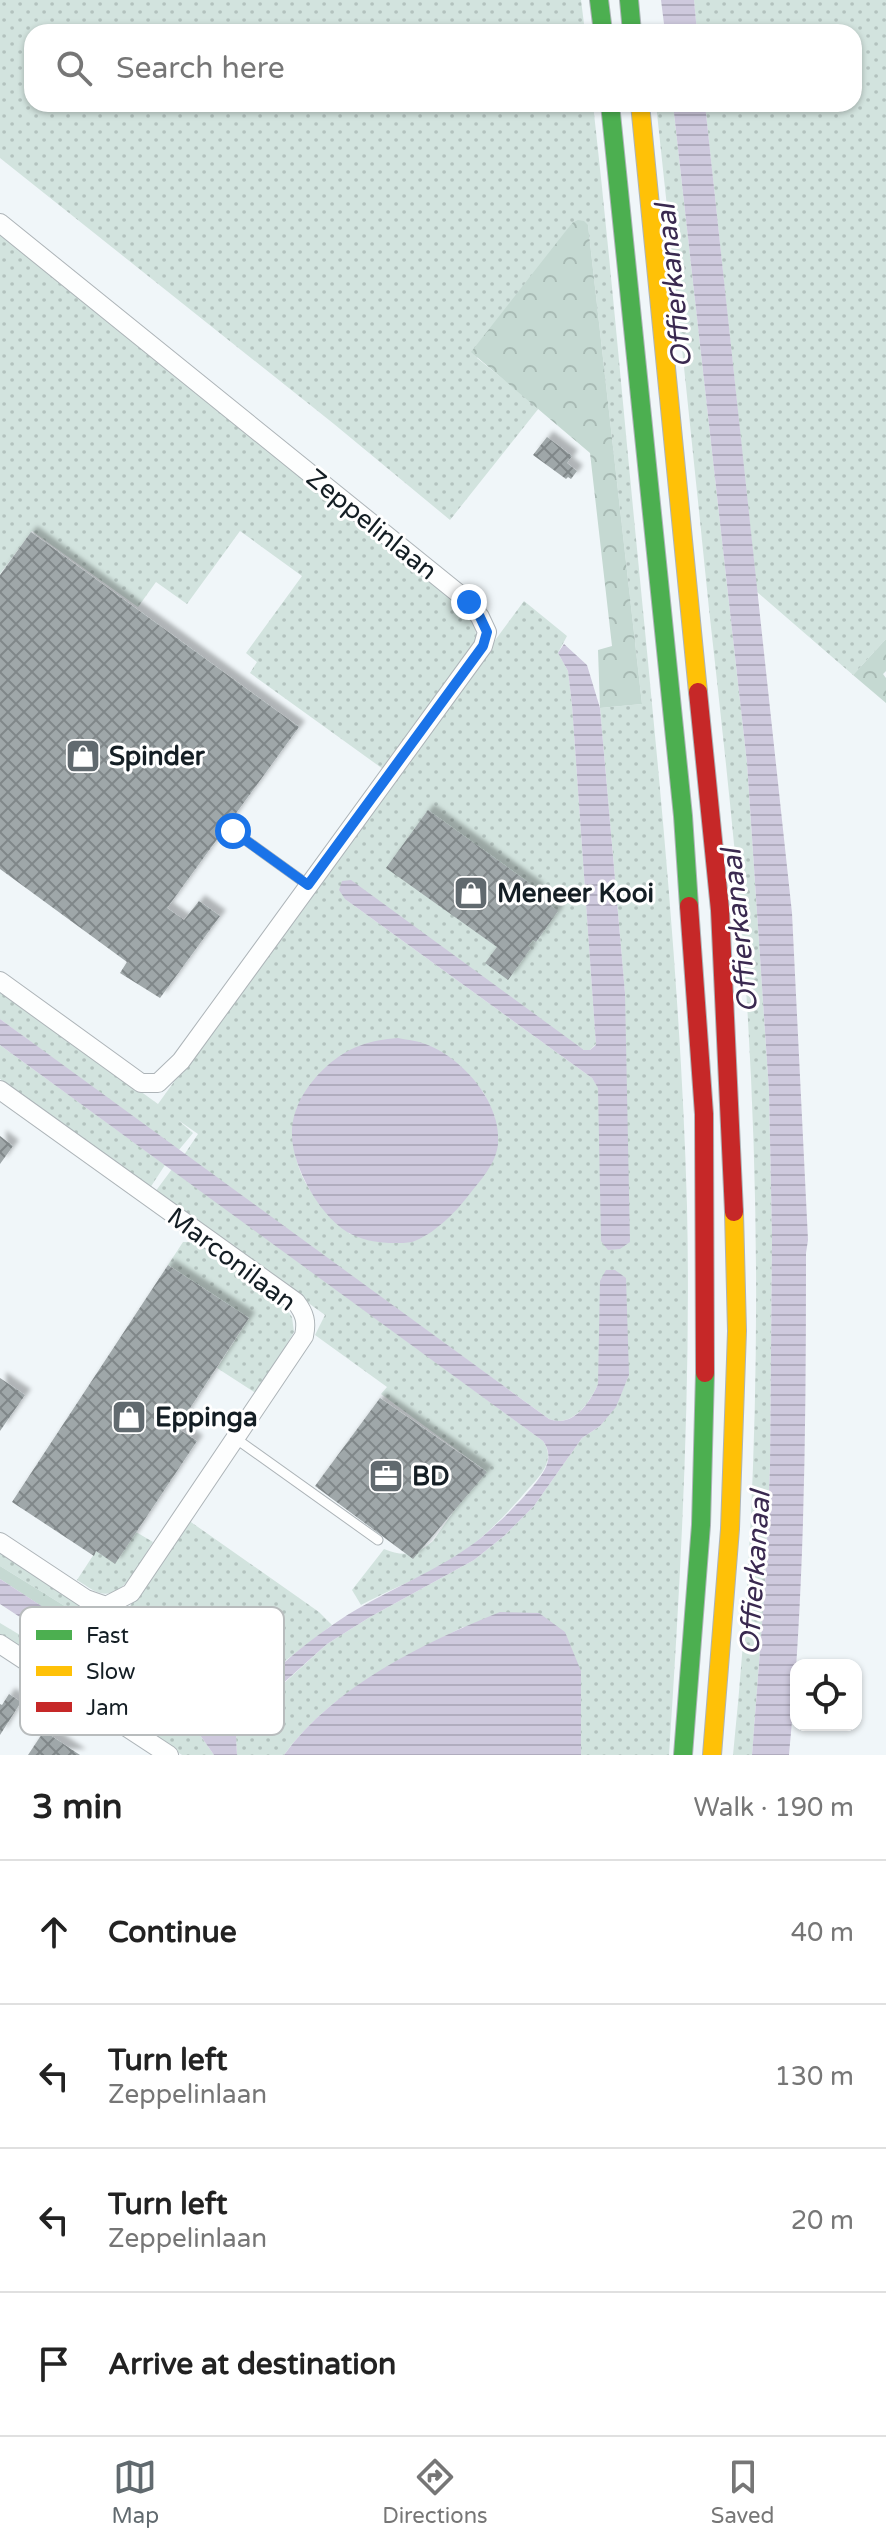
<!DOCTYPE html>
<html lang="en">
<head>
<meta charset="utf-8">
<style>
	body { margin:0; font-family:"Varela Round",sans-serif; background:#f2f2f2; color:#222 }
	.controls { position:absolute; right:24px; bottom:24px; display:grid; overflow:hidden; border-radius:16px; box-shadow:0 2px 6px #0004 }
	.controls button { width:72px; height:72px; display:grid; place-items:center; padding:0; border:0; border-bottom:2px solid #e0e0e0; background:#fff; color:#222; font:40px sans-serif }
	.stop { position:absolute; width:24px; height:24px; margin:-18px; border:6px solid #1a73e8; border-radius:50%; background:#fff }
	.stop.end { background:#1a73e8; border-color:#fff; box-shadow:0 2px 8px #0008 }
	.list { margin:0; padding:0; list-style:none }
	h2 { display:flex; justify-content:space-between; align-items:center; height:104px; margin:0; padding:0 32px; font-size:34px }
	h2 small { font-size:26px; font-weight:400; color:#767676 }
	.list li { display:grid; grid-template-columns:52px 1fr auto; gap:24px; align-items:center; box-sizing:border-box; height:144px; padding:0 32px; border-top:2px solid #e0e0e0 }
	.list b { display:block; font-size:30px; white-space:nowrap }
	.list p { margin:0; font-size:26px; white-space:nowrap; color:#767676 }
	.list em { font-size:26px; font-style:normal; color:#767676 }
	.icon { flex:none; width:44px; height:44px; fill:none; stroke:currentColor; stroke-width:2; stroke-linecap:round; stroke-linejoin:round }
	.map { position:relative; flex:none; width:886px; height:1755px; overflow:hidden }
	.search { position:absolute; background:#fff; box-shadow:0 2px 6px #0004; left:24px; right:24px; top:24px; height:88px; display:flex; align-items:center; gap:20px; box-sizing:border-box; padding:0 28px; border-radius:24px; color:#767676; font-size:30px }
	.sheet { height:680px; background:#fff }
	nav { display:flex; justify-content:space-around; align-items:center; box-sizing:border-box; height:112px; border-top:2px solid #e0e0e0; background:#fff; font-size:22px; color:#767676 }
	nav a { display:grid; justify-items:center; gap:4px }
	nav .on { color:#616a6f }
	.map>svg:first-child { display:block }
</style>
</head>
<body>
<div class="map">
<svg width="886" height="1755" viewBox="0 0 886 1755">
	<defs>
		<pattern id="grass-dots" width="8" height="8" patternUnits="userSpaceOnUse" patternTransform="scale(2)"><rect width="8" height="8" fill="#d2e3de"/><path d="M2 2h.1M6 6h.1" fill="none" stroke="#b3c2be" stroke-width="1.8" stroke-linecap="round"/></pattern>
		<pattern id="forest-crowns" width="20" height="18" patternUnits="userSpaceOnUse" patternTransform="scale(2)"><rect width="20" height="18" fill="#c5d9d2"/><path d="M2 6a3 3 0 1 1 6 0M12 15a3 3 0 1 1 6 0" fill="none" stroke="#a8bab4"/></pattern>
		<pattern id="water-rules" width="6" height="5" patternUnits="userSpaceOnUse" patternTransform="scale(2)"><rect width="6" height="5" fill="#cec9dd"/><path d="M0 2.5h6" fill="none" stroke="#b0acbe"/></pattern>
		<pattern id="building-cross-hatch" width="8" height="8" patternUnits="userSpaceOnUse" patternTransform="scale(2)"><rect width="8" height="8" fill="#9fa7a9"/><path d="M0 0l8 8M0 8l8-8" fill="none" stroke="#808789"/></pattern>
		<filter id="shadow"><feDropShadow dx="6" dy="-6" stdDeviation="2" flood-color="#0004"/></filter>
	</defs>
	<rect width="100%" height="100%" fill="#f0f6f9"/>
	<g fill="url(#grass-dots)" fill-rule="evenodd">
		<path d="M0,0H581L585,32H32V104H593C610,255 623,408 638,559C659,775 681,990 687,1206C691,1390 681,1572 669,1755H581V1671L463,1627C398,1660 327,1695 284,1755H237L236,1737L261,1704L327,1644L370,1617L474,1560L504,1536L534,1506L582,1438L600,1426L615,1407L629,1375L598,1384C590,1403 572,1428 549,1419L184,1155L198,1134L178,1120L193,1133L178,1151L0,1019V990L158,1104L331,863L524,601L567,636L558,653L568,671L572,705L596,1044L590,1050H584L345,899L592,1078L598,1087L625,993L600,708L642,704L588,225L572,223L477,358L539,408L450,520L334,424L0,158ZM457,1064L484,1093L495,1118L350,1234C308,1195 285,1167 297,1107Z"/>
		<path d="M694,0H886V639L853,675L757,592L705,104H854V32H697Z"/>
		<path d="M656,104H673L747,763L769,1091L772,1237L770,1467L765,1585L752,1755H733C761,1484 763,1203 742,932C733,824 721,717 709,609C692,441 674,272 656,104Z"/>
		<path d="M0,230L464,610L474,621L477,641L383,769L250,673L257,662L246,653L302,576L240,531L187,604L156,582L138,607L32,531L0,574Z"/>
		<path d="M0,1045L165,1165L150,1188L0,1079Z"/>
		<path d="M172,1169L543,1441C556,1460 541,1475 528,1489C512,1508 495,1526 476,1542C443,1569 399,1585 361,1605L352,1590L384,1549C403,1557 417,1555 433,1541L483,1469L381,1394L387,1387L315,1335L325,1315L155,1192Z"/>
		<path d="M183,1242H197L283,1304L292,1317L294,1332L257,1394L217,1368L249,1318L168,1265Z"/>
		<path d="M188,1520L319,1612L332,1625L285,1661L230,1714L206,1713L149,1675L153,1666L115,1638L120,1621Z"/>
		<path d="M136,1532L153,1542C142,1558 125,1600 100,1593C92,1591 84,1584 77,1580L96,1551L115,1563Z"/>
		<path d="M0,1546L115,1621L110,1634L0,1566Z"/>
		<path d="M0,1623L20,1635L30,1624L90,1664L77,1685L0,1635Z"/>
		<path d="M148,1702L200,1735L214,1755H182L134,1723Z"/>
	</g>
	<g fill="url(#forest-crowns)">
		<path d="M578,220L584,221L588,225L642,704L600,708L598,650L612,646L590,453L471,352L572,223Z"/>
		<path d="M886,639V671L883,674L886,678V703L853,675Z"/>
		<path d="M0,1566L110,1634L102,1646L0,1579Z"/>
	</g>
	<g fill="url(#water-rules)">
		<path d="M661,0H694L697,32H665Z"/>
		<path d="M673,104H705L792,913L808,1240L806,1253C806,1420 805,1588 789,1755H752L765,1585L770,1467L772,1237L769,1091L747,763Z"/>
		<path d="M564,644L587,665L600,708L625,993L630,1242L620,1249L608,1250L601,1241L598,1088L592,1078L345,899L339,890L342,881L351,880L584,1050H590L596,1045L572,705L568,671L558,653Z"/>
		<path d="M0,1019L549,1419C573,1428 590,1403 598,1384L600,1281L606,1270H615L626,1278L629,1375L616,1407L600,1426L582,1438L534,1506L504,1536L474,1560L370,1617L327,1644L261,1703L236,1737L237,1755H214L200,1735L0,1604V1579L206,1713L230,1714C262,1682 294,1651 331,1626C376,1594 429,1576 473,1544C490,1532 542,1483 547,1464C550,1455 548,1448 543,1441L0,1045Z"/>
		<path d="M398,1038C408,1040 419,1041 428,1045C463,1059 502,1103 498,1144C496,1164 480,1181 468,1196C455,1213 433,1235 412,1242C407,1243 400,1243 394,1243C380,1243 366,1241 353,1235C322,1221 292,1167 292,1135C291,1108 308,1083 327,1066C348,1047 370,1040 398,1038Z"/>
		<path d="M500,1612L539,1613L565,1632L581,1671V1755H284C334,1686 423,1643 500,1612Z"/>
	</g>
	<g fill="url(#building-cross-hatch)" filter="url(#shadow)">
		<path d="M547,437L572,456L567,463L577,471L571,479L568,477L566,479L533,455Z"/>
		<path d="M31,532L299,727L167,908L184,920L199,901L220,916L160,998L120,973L127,962L0,869V575Z"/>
		<path d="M428,810L539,890L535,894L558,911L536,942L533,940L528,946L531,948L508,980L485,963L497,947L386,868Z"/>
		<path d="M0,1136L13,1146L0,1164Z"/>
		<path d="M168,1265L249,1318L177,1428L197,1441L115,1564L96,1551L94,1556L12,1502Z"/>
		<path d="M0,1378L25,1395L0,1431Z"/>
		<path d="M380,1398L487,1472L413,1559L315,1486Z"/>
		<path d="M9,1694L21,1702L0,1735V1704L2,1705Z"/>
		<path d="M44,1731L80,1755H28Z"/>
	</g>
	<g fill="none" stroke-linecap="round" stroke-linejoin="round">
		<g stroke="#adb4b8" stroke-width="11">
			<g id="lane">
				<path d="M233,831L308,885"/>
				<path d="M235,1438L378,1540"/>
			</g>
		</g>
		<g stroke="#adb4b8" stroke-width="20">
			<g id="street">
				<path d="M0,223L469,602L480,617L487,632L483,646L181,1061L158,1083H141L0,981"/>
				<path d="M0,1090L296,1302C305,1314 307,1322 304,1336L131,1593L106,1606L86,1599L0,1542"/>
				<path d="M0,1644L169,1755"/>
			</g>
		</g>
		<g stroke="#adb4b8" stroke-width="20">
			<g id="fast">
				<path d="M599,0L603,32"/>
				<path d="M629,0L632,32"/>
				<path d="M610,104L683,816L689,906"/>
				<path d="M683,1755L701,1525L705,1373"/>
			</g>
		</g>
		<g stroke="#adb4b8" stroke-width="20">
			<g id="slow">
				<path d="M640,104L698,692"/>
				<path d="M712,1755L730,1529L737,1331L734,1212"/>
			</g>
		</g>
		<g stroke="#adb4b8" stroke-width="20">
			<g id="jam">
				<path d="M698,692L720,910L734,1212"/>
				<path d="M689,906L704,1114L705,1373"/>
			</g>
		</g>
		<use href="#lane" stroke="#fdfefe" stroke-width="9"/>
		<use href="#street" stroke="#fdfefe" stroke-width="18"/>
		<use href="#fast" stroke="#4caf50" stroke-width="18"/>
		<use href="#slow" stroke="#ffc107" stroke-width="18"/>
		<use href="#jam" stroke="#c62828" stroke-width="18"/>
	</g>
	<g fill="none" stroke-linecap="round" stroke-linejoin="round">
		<path stroke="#1a73e8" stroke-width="10" d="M233,831L308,885L483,646L487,632L480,617L469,602"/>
	</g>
	<defs>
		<g id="shop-square" transform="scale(1.8)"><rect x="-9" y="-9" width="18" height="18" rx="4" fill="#616a6f" stroke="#fff"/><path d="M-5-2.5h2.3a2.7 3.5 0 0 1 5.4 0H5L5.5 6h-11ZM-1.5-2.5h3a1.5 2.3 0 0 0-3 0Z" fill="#fff"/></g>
		<g id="office-square" transform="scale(1.8)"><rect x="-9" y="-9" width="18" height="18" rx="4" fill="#616a6f" stroke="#fff"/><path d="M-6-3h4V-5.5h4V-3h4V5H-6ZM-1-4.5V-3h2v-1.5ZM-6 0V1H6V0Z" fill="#fff"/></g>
	</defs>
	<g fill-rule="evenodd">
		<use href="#shop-square" x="83" y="756"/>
		<use href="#shop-square" x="471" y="893"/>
		<use href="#shop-square" x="129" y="1417"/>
		<use href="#office-square" x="386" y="1476"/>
	</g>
	<g text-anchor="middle" stroke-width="6" stroke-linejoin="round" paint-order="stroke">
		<g font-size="26" fill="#141e24" stroke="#fff">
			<text transform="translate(372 524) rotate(39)" y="9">Zeppelinlaan</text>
			<text transform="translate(232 1259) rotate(37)" y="9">Marconilaan</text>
		</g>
		<g font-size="26" font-weight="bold" fill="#141e24" stroke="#fff" text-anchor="start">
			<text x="109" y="765">Spinder</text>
			<text x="497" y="902">Meneer Kooi</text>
			<text x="155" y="1426">Eppinga</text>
			<text x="412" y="1485">BD</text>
		</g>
		<g font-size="28" font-style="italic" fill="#3a2950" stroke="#fff">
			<text transform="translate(673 286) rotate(-96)" y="10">Offierkanaal</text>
			<text transform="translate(739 931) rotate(-96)" y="10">Offierkanaal</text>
			<text transform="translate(754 1573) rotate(-86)" y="10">Offierkanaal</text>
		</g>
	</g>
	<rect x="20" y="1607" width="264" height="128" rx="12" fill="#fff" stroke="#b8bcbd" stroke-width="2"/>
	<rect x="36" y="1630" width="36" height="10" fill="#4caf50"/>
	<rect x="36" y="1666" width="36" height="10" fill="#ffc107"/>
	<rect x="36" y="1702" width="36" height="10" fill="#c62828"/>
	<g font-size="22" fill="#141e24">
		<text x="86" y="1643">Fast</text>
		<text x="86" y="1679">Slow</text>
		<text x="86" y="1715">Jam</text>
	</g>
</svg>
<div class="controls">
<button><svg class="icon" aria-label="locate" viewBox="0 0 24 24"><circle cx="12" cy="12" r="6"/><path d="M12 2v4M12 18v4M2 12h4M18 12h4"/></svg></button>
</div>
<div class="stop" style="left:233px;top:831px"></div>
<div class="stop end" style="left:469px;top:602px"></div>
<div class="search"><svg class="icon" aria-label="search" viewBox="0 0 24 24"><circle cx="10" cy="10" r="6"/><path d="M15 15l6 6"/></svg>Search here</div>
</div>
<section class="sheet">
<h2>3 min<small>Walk · 190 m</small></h2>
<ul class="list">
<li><svg class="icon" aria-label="ahead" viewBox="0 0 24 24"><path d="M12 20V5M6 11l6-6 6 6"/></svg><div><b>Continue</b></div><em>40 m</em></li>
<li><svg class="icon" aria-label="left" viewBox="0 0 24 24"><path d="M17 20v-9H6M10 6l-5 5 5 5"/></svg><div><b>Turn left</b><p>Zeppelinlaan</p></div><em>130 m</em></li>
<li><svg class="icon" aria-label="left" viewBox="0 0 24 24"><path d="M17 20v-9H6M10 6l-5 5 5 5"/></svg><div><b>Turn left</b><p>Zeppelinlaan</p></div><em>20 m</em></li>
<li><svg class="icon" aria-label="arrive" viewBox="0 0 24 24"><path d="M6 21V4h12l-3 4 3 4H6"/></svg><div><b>Arrive at destination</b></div></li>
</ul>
</section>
<nav>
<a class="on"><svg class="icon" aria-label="map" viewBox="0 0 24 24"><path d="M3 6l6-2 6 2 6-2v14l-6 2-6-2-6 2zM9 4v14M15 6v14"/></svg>Map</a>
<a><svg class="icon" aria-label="directions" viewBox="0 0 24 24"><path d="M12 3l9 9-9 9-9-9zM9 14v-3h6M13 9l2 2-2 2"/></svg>Directions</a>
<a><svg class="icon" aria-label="saved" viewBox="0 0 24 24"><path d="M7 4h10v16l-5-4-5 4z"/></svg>Saved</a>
</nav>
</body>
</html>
